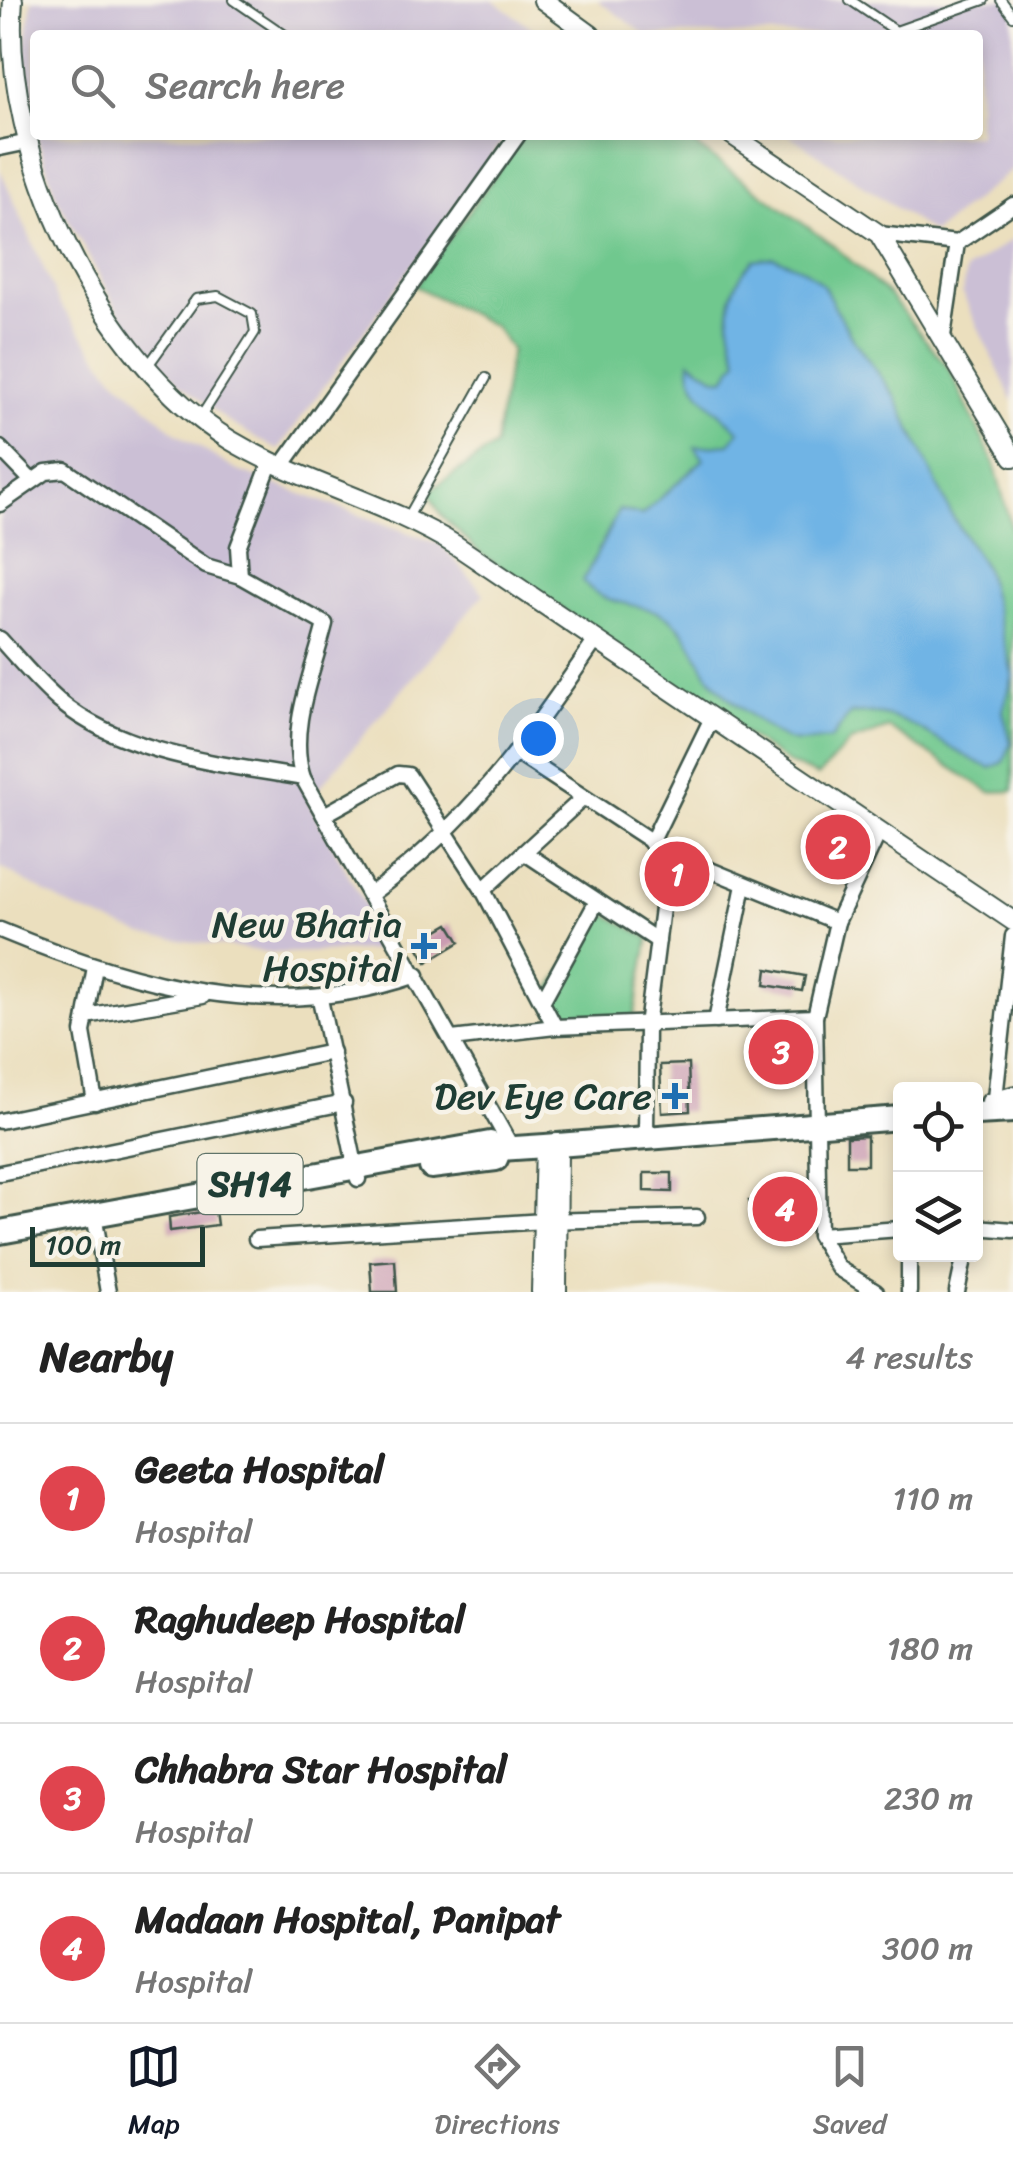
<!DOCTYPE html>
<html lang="en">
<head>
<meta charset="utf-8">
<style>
	body { margin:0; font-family:Sriracha,sans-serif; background:#f6f6f6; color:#222 }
	.controls { position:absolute; right:30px; bottom:30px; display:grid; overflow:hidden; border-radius:10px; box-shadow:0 5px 15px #0003 }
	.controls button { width:90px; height:90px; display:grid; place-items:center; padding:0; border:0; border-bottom:2px solid #e0e0e0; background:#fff; color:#222; font:50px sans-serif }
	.scale { position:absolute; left:30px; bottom:25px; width:175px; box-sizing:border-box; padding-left:10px; border:5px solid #1f3d34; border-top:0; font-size:28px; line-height:35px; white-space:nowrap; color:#1f3d34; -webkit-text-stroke:8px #f7f3e8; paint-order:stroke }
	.you { position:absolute; left:538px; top:738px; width:35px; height:35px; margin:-25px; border:8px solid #fff; border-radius:50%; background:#1a73e8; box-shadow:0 0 0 15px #1a73e833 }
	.badge { display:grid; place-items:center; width:65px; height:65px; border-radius:50%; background:#111827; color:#fff; font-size:32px; font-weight:700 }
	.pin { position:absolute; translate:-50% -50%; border:5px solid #fff; box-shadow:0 2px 10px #0006 }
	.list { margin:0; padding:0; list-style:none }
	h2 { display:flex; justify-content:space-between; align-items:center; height:130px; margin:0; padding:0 40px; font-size:42px }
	h2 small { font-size:32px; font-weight:400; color:#767676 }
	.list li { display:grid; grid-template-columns:65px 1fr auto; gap:30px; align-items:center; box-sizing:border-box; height:150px; padding:0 40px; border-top:2px solid #e0e0e0 }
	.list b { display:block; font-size:38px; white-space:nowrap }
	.list p { margin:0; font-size:32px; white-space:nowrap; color:#767676 }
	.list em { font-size:32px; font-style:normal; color:#767676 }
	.icon { flex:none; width:55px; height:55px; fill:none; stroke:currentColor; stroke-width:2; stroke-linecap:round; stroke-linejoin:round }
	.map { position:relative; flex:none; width:1013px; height:1292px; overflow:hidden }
	.search { position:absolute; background:#fff; box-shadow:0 5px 15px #0003; left:30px; right:30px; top:30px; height:110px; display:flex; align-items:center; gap:25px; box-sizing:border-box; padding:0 35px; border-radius:10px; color:#767676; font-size:38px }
	.sheet { height:730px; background:#fff }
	nav { display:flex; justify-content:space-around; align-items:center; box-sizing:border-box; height:140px; border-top:2px solid #e0e0e0; background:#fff; font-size:28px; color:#767676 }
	nav a { display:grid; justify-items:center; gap:5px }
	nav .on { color:#111827 }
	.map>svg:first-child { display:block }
</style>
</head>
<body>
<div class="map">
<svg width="1013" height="1292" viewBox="0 0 1013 1292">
	<rect width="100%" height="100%" fill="#f7f3e8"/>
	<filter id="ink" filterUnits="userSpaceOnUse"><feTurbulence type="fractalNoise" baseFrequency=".01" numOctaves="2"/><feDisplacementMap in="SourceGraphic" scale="20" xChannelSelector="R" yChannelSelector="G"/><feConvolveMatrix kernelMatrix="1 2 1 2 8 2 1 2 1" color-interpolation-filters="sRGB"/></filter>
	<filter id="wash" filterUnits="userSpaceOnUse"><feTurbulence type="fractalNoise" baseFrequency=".0048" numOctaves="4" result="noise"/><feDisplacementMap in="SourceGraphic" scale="40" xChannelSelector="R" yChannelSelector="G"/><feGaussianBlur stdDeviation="2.25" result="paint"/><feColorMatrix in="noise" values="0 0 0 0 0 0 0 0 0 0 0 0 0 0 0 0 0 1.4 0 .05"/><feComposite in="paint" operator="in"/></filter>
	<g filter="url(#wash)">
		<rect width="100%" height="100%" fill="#ebdfbe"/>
		<g fill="#cbbfd5">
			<path d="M32,0H493L542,35H35V130L25,49Z"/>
			<path d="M597,0H1013V169L933,233L789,135H978V35H646Z"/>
			<path d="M36,135H507L278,450L232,424L179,383L125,323L56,197Z"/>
			<path d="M0,169L59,303L113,376L176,433L236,470L442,545L484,594L308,801L390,950L274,953L143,935L71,907L0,867Z"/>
			<path d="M1013,239V402L962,293L966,270Z"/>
		</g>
		<g fill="#70c88e" stroke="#488261" stroke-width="2.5">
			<path d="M524,135H681L834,246L889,295L949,369L994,463L1013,533V791L990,792L889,728L850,742L818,776L789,764L481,554L441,515L428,492L495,446L511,349L494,326L415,286Z"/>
			<path d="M602,912L649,938L634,1017L568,1020L549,991Z"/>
		</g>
		<path fill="#6fb4e5" stroke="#47788c" stroke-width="2.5" d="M774,257L804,269L823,285L852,338L895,396L952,516L985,568L1013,676L1003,711L1011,743L1004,762L991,768C942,750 907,706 850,714L831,739C820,739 803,744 792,741C770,735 719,692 707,673C693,651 687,625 660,613C632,601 604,607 583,581L619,510L642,515L704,459L695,447L730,444L739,431C719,410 688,393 690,361L716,378H725L738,359C725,318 724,293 753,260Z"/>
		<g id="blocks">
			<g fill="#ca9cb2">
				<path d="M449,924L460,942L427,962L416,943Z"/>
				<path d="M767,969L805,976L802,991L765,985Z"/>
				<path d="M772,1033L804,1035L802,1071L769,1069Z"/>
				<path d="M688,1064L690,1111L662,1113L660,1065Z"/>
				<path d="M867,1136V1165H847V1137Z"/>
				<path d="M644,1173H672V1192L644,1191Z"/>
				<path d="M749,1201H801V1230L780,1231V1223H754Z"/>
				<path d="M215,1210L217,1225L170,1231L169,1217Z"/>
				<path d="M395,1260L397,1292H372L370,1262Z"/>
			</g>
		</g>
	</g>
	<g filter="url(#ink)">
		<use href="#blocks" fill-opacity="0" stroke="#3e5549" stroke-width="2.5"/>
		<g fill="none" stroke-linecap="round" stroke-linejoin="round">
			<g stroke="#3e5549" stroke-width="12">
				<g id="service">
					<path d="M234,0L285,35"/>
					<path d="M850,0L896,31L984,0"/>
					<path d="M1001,0L1013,16"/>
					<path d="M147,367L196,299L218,296L252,314L255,332L200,418"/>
					<path d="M407,519L486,378"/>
				</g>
			</g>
			<g stroke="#3e5549" stroke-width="19">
				<g id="minor">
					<path d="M0,148L19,144"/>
					<path d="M879,234L957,243L1013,205"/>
					<path d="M943,336L957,243"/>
					<path d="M0,448L32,481"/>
					<path d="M282,466L518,135"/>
					<path d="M0,504L46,472L65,470L206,566L240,576L325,624C313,673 287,729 303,778L512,1148"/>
					<path d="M240,576L238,547L271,461"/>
					<path d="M0,639C19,660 38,683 59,701C124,755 223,764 303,778"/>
					<path d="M518,754L669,853L837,922"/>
					<path d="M324,815L398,774L408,775L483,890L555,1027"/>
					<path d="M651,843L712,718"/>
					<path d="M525,853L658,941"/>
					<path d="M483,890L582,799"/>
					<path d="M371,894C471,821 527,741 596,640"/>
					<path d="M0,930C135,986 274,1025 417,975"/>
					<path d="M95,967L83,1032L95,1102"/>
					<path d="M320,999L358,1179"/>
					<path d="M543,1000L596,903"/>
					<path d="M86,1016L203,996"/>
					<path d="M716,1021L744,885"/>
					<path d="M452,1039L555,1027L815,1017"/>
					<path d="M995,1098L1013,936"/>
					<path d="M989,1101L1013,1094"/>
					<path d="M0,1121L332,1052"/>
					<path d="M646,1137L647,1026L669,853"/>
					<path d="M0,1173L344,1103"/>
					<path d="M94,1215L108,1292"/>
					<path d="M976,1227L1013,1230"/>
					<path d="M819,1235L900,1229"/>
					<path d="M256,1239L544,1221L697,1217"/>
					<path d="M876,1292L838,1268L819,1235L815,1017L837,922L879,832"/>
					<path d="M909,1292V1254"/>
					<path d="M957,1292L965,1254"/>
				</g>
			</g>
			<g stroke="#3e5549" stroke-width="22">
				<g id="tertiary">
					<path d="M13,0C0,153 102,362 230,440C302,483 386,502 457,546L1013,921"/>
					<path d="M543,0L591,35"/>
					<path d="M732,135L879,234L1013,457"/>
					<path d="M541,1292L545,1146"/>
					<path d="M557,1292L558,1145"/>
				</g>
			</g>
			<g stroke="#3e5549" stroke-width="28">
				<g id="primary">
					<path d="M976,1113L1013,1111"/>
					<path d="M431,1167L496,1159L500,1149"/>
					<path d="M0,1232L490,1143L500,1149L545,1146L900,1118"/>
				</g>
			</g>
			<use href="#service" stroke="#fff" stroke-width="8"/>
			<use href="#minor" stroke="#fff" stroke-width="14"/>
			<use href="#tertiary" stroke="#fff" stroke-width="18"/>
			<use href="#primary" stroke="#fff" stroke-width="22"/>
		</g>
	</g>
	<g fill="#1f6fb2" stroke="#f7f3e8" stroke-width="4">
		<path d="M419 931h10v10h10v10h-10v10h-10v-10h-10v-10h10z"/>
		<path d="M670 1081h10v10h10v10h-10v10h-10v-10h-10v-10h10z"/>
	</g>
	<g text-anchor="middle" stroke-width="9" stroke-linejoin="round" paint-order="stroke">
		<rect fill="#f7f3e8" stroke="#60746a" stroke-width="2.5" x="197.5" y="1154" width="105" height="60" rx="8"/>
		<g font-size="35" font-weight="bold" fill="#1f3d34">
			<text x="250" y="1196">SH14</text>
		</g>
		<g font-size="38" fill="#1f3d34" stroke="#f7f3e8" text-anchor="end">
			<text x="402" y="937">New Bhatia<tspan x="402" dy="44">Hospital</tspan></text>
			<text x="652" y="1109">Dev Eye Care</text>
		</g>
	</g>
</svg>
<div class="controls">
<button><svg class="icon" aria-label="locate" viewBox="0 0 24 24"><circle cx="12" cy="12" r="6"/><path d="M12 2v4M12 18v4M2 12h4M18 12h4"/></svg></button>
<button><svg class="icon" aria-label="layers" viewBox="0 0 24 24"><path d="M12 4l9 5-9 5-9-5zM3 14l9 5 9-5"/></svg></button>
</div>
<div class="scale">100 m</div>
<div class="you"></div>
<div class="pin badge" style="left:677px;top:874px;background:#e0444e">1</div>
<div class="pin badge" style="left:838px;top:847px;background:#e0444e">2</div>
<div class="pin badge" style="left:781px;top:1052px;background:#e0444e">3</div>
<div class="pin badge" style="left:785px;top:1209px;background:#e0444e">4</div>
<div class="search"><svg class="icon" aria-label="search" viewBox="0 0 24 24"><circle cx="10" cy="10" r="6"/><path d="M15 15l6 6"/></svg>Search here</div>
</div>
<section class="sheet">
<h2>Nearby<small>4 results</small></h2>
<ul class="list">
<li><span class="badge" style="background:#e0444e">1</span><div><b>Geeta Hospital</b><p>Hospital</p></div><em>110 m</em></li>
<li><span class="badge" style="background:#e0444e">2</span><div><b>Raghudeep Hospital</b><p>Hospital</p></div><em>180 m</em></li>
<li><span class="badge" style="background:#e0444e">3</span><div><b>Chhabra Star Hospital</b><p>Hospital</p></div><em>230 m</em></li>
<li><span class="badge" style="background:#e0444e">4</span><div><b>Madaan Hospital, Panipat</b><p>Hospital</p></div><em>300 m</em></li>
</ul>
</section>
<nav>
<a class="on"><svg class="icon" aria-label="map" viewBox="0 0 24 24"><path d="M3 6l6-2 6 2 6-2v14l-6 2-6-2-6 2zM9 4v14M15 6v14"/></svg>Map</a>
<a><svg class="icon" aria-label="directions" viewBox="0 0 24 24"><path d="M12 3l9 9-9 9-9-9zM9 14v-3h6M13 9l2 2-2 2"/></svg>Directions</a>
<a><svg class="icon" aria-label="saved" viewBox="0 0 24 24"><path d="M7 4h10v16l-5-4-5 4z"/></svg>Saved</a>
</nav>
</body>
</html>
